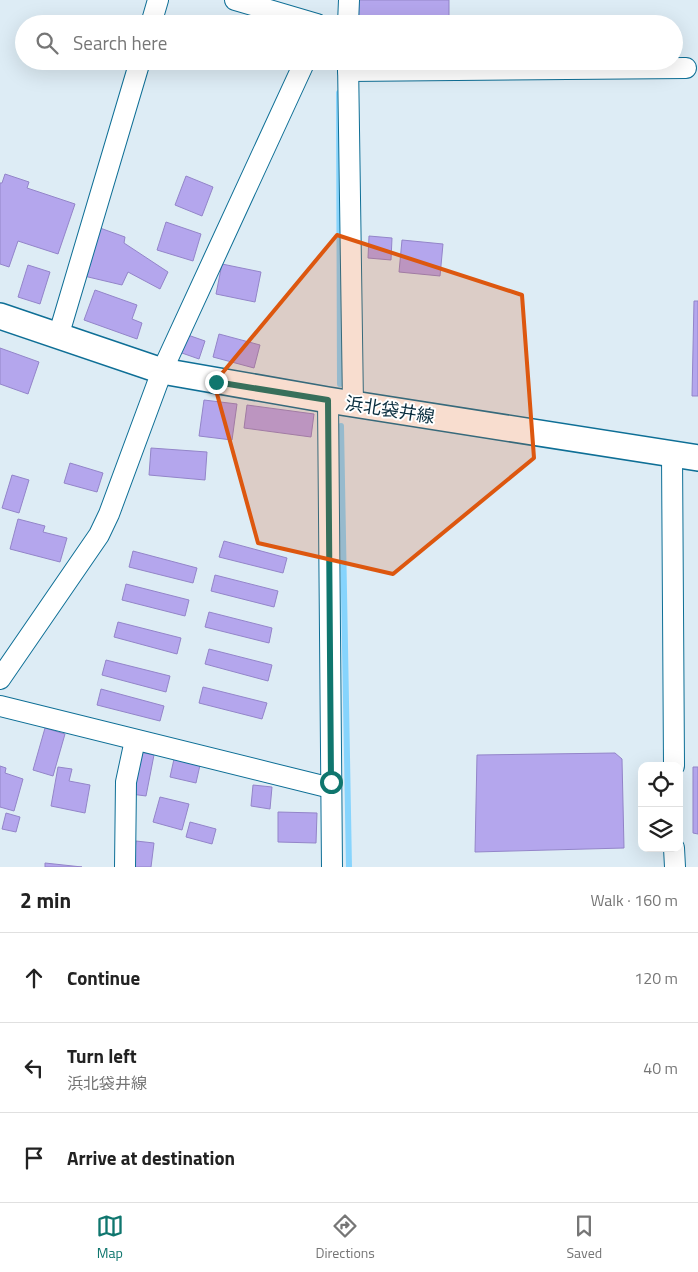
<!DOCTYPE html>
<html lang="en">
<head>
<meta charset="utf-8">
<style>
	body { margin:0; font-family:"Titillium Web","Noto Sans JP",sans-serif; background:#f6f6f6; color:#222 }
	.controls { position:absolute; right:15px; bottom:15px; display:grid; overflow:hidden; border-radius:10px; box-shadow:0 5px 20px #0002 }
	.controls button { width:45px; height:45px; display:grid; place-items:center; padding:0; border:0; border-bottom:1px solid #e0e0e0; background:#fff; color:#222; font:25px sans-serif }
	.stop { position:absolute; width:15px; height:15px; margin:-11px; border:4px solid #0f766e; border-radius:50%; background:#fff }
	.stop.end { background:#0f766e; border-color:#fff; box-shadow:0 1px 5px #0008 }
	.list { margin:0; padding:0; list-style:none }
	h2 { display:flex; justify-content:space-between; align-items:center; height:65px; margin:0; padding:0 20px; font-size:21px }
	h2 small { font-size:16px; font-weight:400; color:#767676 }
	.list li { display:grid; grid-template-columns:32px 1fr auto; gap:15px; align-items:center; box-sizing:border-box; height:90px; padding:0 20px; border-top:1px solid #e0e0e0 }
	.list b { display:block; font-size:19px; white-space:nowrap }
	.list p { margin:0; font-size:16px; white-space:nowrap; color:#767676 }
	.list em { font-size:16px; font-style:normal; color:#767676 }
	.icon { flex:none; width:28px; height:28px; fill:none; stroke:currentColor; stroke-width:2; stroke-linecap:round; stroke-linejoin:round }
	.map { position:relative; flex:none; width:698px; height:867px; overflow:hidden }
	.search { position:absolute; background:#fff; box-shadow:0 5px 20px #0002; left:15px; right:15px; top:15px; height:55px; display:flex; align-items:center; gap:12px; box-sizing:border-box; padding:0 18px; border-radius:28px; color:#767676; font-size:19px }
	.sheet { height:335px; background:#fff }
	nav { display:flex; justify-content:space-around; align-items:center; box-sizing:border-box; height:70px; border-top:1px solid #e0e0e0; background:#fff; font-size:14px; color:#767676 }
	nav a { display:grid; justify-items:center; gap:2px }
	nav .on { color:#0f766e }
	.map>svg:first-child { display:block }
</style>
</head>
<body>
<div class="map">
<svg width="698" height="867" viewBox="0 0 698 867">
	<rect width="100%" height="100%" fill="#ddecf5"/>
	<g fill="none" stroke-linecap="round" stroke-linejoin="round">
		<g stroke="#86d4fd" stroke-width="6">
			<path d="M339,93L340,384"/>
			<path d="M341,426L349,867"/>
		</g>
	</g>
	<g fill="#b4a6ed" stroke="#9385c9">
		<path d="M357,0H449V18L386,20V17L358,18Z"/>
		<path d="M5,174L29,182L27,188L75,204L58,254L18,241L9,267L0,264V183H2Z"/>
		<path d="M186,176L213,187L202,216L175,205Z"/>
		<path d="M166,222L201,234L193,261L157,250Z"/>
		<path d="M100,228L125,237L124,243L168,272L160,289L128,272L122,285L84,276Z"/>
		<path d="M369,236L392,238L391,260L368,258Z"/>
		<path d="M402,240L443,244L440,276L399,272Z"/>
		<path d="M222,264L261,272L255,302L216,294Z"/>
		<path d="M28,265L50,272L40,304L18,297Z"/>
		<path d="M95,290L137,305L132,319L142,323L137,339L84,320Z"/>
		<path d="M694,301H698V396H692Z"/>
		<path d="M185,334L205,341L199,359L179,352Z"/>
		<path d="M219,334L260,345L254,368L213,357Z"/>
		<path d="M0,348L39,362L28,394L0,384Z"/>
		<path d="M204,400L237,404L232,440L199,436Z"/>
		<path d="M247,405L314,414L311,437L244,428Z"/>
		<path d="M151,448L207,452L205,480L149,475Z"/>
		<path d="M70,463L103,473L97,492L64,483Z"/>
		<path d="M12,475L29,480L19,513L2,508Z"/>
		<path d="M18,519L45,526L43,532L67,538L60,562L10,549Z"/>
		<path d="M224,541L287,558L283,573L219,557Z"/>
		<path d="M133,551L197,568L193,583L129,567Z"/>
		<path d="M215,575L278,591L274,607L211,591Z"/>
		<path d="M126,584L189,600L185,616L122,600Z"/>
		<path d="M209,612L272,628L269,643L205,627Z"/>
		<path d="M118,622L181,638L177,654L114,637Z"/>
		<path d="M209,649L272,665L268,681L205,664Z"/>
		<path d="M106,660L170,676L166,692L102,675Z"/>
		<path d="M203,687L267,703L262,719L199,703Z"/>
		<path d="M101,689L164,706L160,721L97,705Z"/>
		<path d="M45,728L65,734L53,776L33,770Z"/>
		<path d="M140,752L154,755L146,796L131,794Z"/>
		<path d="M615,753L622,759L624,848L475,852L477,755Z"/>
		<path d="M174,759L200,765L196,783L170,777Z"/>
		<path d="M0,766L6,768L5,773L23,779L14,811L0,807Z"/>
		<path d="M58,767L72,769L69,781L90,785L85,813L51,806Z"/>
		<path d="M693,767H698V834L693,833Z"/>
		<path d="M253,785L272,787L270,809L251,806Z"/>
		<path d="M160,797L189,804L182,830L153,822Z"/>
		<path d="M278,812L317,813L316,843L278,842Z"/>
		<path d="M6,813L20,817L16,832L2,829Z"/>
		<path d="M190,822L216,829L212,844L186,837Z"/>
		<path d="M136,841L154,843L151,867H133Z"/>
		<path d="M45,863L82,867H45Z"/>
	</g>
	<g fill="none" stroke-linecap="round" stroke-linejoin="round">
		<g stroke="#0e6f96" stroke-width="22">
			<g id="minor">
				<path d="M235,0L317,24"/>
				<path d="M151,24L158,0"/>
				<path d="M348,24L349,0"/>
				<path d="M348,61L353,404"/>
				<path d="M348,71L686,68"/>
				<path d="M58,337L140,61"/>
				<path d="M328,400L332,867"/>
				<path d="M672,454L674,766"/>
				<path d="M0,679L99,535L109,514L162,371L305,61"/>
				<path d="M0,706L331,788"/>
				<path d="M674,848L675,867"/>
				<path d="M125,867L126,782L135,740"/>
			</g>
		</g>
		<g stroke="#0e6f96" stroke-width="28">
			<path id="major" d="M0,316L162,371L328,400L698,458"/>
		</g>
		<use href="#minor" stroke="#fff" stroke-width="20"/>
		<use href="#major" stroke="#fff" stroke-width="25"/>
	</g>
	<g fill="none" stroke-linecap="round" stroke-linejoin="round">
		<path stroke="#0f766e" stroke-width="6" d="M216,382L328,400L331,782"/>
	</g>
	<path fill="#dd570f" fill-opacity="0.2" stroke="#dd570f" stroke-width="4" stroke-linejoin="round" d="M337,235L522,295L534,458L393,574L258,543L214,383Z"/>
	<g text-anchor="middle" stroke-width="4" stroke-linejoin="round" paint-order="stroke">
		<g font-size="18" fill="#0a2e3f" stroke="#fff">
			<text transform="translate(390 410) rotate(9)" y="6">浜北袋井線</text>
		</g>
	</g>
</svg>
<div class="controls">
<button><svg class="icon" aria-label="locate" viewBox="0 0 24 24"><circle cx="12" cy="12" r="6"/><path d="M12 2v4M12 18v4M2 12h4M18 12h4"/></svg></button>
<button><svg class="icon" aria-label="layers" viewBox="0 0 24 24"><path d="M12 4l9 5-9 5-9-5zM3 14l9 5 9-5"/></svg></button>
</div>
<div class="stop" style="left:331px;top:782px"></div>
<div class="stop end" style="left:216px;top:382px"></div>
<div class="search"><svg class="icon" aria-label="search" viewBox="0 0 24 24"><circle cx="10" cy="10" r="6"/><path d="M15 15l6 6"/></svg>Search here</div>
</div>
<section class="sheet">
<h2>2 min<small>Walk · 160 m</small></h2>
<ul class="list">
<li><svg class="icon" aria-label="ahead" viewBox="0 0 24 24"><path d="M12 20V5M6 11l6-6 6 6"/></svg><div><b>Continue</b></div><em>120 m</em></li>
<li><svg class="icon" aria-label="left" viewBox="0 0 24 24"><path d="M17 20v-9H6M10 6l-5 5 5 5"/></svg><div><b>Turn left</b><p>浜北袋井線</p></div><em>40 m</em></li>
<li><svg class="icon" aria-label="arrive" viewBox="0 0 24 24"><path d="M6 21V4h12l-3 4 3 4H6"/></svg><div><b>Arrive at destination</b></div></li>
</ul>
</section>
<nav>
<a class="on"><svg class="icon" aria-label="map" viewBox="0 0 24 24"><path d="M3 6l6-2 6 2 6-2v14l-6 2-6-2-6 2zM9 4v14M15 6v14"/></svg>Map</a>
<a><svg class="icon" aria-label="directions" viewBox="0 0 24 24"><path d="M12 3l9 9-9 9-9-9zM9 14v-3h6M13 9l2 2-2 2"/></svg>Directions</a>
<a><svg class="icon" aria-label="saved" viewBox="0 0 24 24"><path d="M7 4h10v16l-5-4-5 4z"/></svg>Saved</a>
</nav>
</body>
</html>
